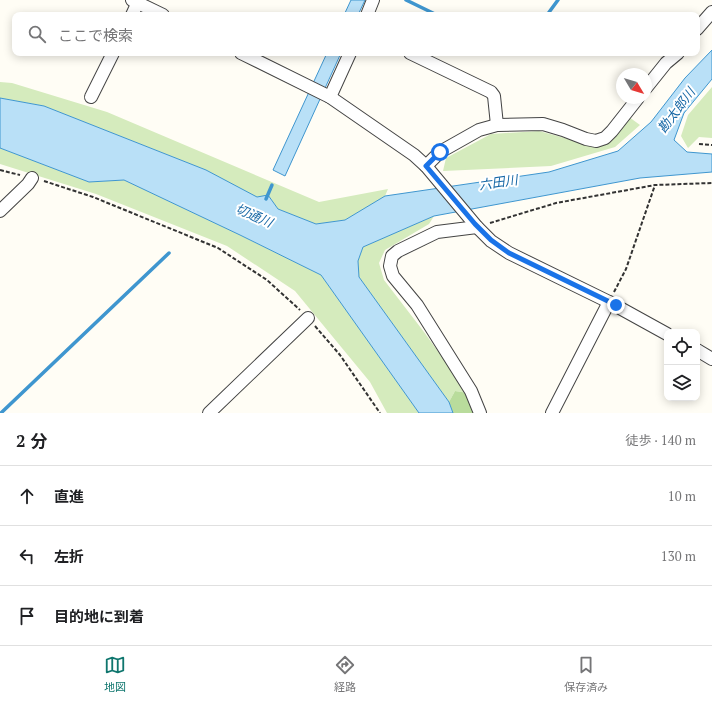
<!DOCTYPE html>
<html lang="ja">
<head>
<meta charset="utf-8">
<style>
	body { margin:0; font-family:"PT Serif","Noto Sans JP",serif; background:#f6f6f6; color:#202124 }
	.controls { position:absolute; right:12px; bottom:12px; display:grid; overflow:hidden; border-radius:8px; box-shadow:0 2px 10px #0003 }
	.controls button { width:36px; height:36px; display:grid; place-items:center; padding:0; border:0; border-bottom:1px solid #e0e0e0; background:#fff; color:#202124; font:20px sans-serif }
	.compass { position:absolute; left:616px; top:68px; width:36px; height:36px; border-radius:50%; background:#fff; box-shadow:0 2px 10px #0003; rotate:128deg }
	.stop { position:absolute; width:12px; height:12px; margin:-9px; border:3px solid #1a73e8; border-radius:50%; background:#fff }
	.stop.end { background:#1a73e8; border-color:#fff; box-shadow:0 1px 4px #0008 }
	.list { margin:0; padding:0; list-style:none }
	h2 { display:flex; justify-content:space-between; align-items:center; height:52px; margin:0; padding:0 16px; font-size:17px }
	h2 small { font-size:13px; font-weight:400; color:#757577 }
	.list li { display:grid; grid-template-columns:26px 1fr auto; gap:12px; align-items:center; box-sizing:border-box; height:60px; padding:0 16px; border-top:1px solid #e0e0e0 }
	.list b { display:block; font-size:15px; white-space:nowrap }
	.list em { font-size:13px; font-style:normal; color:#757577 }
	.icon { flex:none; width:22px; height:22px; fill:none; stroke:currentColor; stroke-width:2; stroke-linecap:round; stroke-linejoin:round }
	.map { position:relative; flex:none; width:712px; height:413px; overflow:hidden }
	.search { position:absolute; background:#fff; box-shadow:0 2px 10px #0003; left:12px; right:12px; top:12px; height:44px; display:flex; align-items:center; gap:10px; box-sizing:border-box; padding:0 14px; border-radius:8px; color:#757577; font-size:15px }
	.sheet { height:232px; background:#fff }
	nav { display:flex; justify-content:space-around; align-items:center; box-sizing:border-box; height:56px; border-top:1px solid #e0e0e0; background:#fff; font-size:11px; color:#757577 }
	nav a { display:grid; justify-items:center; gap:2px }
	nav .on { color:#0f766e }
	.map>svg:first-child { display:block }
</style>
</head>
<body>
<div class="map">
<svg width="712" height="413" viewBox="0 0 712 413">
	<rect width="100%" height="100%" fill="#fffdf5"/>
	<g fill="#d5ebbd">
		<path d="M0,82L12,83L107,112L319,202L388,189L385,196L345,220L316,224L278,209L268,195L257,198L206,170L44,106L0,98Z"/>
		<path d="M712,87V138L699,137L688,148L681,136L688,115Z"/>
		<path d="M629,117L640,125L615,147L551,166L443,171L446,158L491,134L539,131L598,147Z"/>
		<path d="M0,148L89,182L124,180L240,235L321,275L419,413H387L370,382L295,291L227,246L96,194L0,164Z"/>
		<path d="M434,216L429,224L385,250L379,263L384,280L424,332L468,393L455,391L449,402L359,277L358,261L363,247Z"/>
	</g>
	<path fill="#b9dc9c" d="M455,391L468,393L476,413H453L449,402Z"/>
	<g fill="#b9e0f7" stroke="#3f96cf">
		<path d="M351,0H365L358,15H344Z"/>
		<path d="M712,50V79L684,113L674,140L687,152L712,154V172L640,178L434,216L363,247L358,261L359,277L449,402L453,413H419L321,275L240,235L124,180L89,182L0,148V98L44,106L206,170L257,197L268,195L278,209L316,224L345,220L385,196L549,172L618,151L651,122L685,78Z"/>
		<path d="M327,53H341L285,176L273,170Z"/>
	</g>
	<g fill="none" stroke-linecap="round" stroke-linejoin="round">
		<g stroke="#3f96cf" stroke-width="3.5">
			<path d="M406,0L437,15"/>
			<path d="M547,15L558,0"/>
			<path d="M516,53H517"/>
			<path d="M266,199L272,185"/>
			<path d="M1,413L169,253"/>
		</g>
		<g stroke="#444" stroke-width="14">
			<g id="street">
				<path d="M132,0L163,15"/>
				<path d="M132,15L139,0"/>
				<path d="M367,15L373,0"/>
				<path d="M697,29L712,12"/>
				<path d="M241,53L330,97L414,155L426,166L477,227L491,241L509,253L609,302L667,334"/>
				<path d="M410,53L491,92L494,96L497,125"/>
				<path d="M646,88L666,63L678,53"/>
				<path d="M91,97L113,53"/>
				<path d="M330,97L350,53"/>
				<path d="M426,166L440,152L479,130L497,125L543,124L563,130L586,139L596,141L605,138L612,131L638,98"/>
				<path d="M0,211L28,184L32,178"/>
				<path d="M477,227L437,232L398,251L392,256L390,266L393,276L417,305L471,391L480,413"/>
				<path d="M697,350L712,359"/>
				<path d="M209,413L308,318"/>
				<path d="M552,413L609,302"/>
			</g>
		</g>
		<g stroke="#333" stroke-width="2" stroke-dasharray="4 2" stroke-linecap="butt">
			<path d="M699,144L712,145"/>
			<path d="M0,170L20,175"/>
			<path d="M44,181L93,197L218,248L267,280L300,310"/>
			<path d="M490,223L556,203L655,185L712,183"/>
			<path d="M614,292L626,269L655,185"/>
			<path d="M315,326L340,355L380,413"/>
		</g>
		<use href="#street" stroke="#fff" stroke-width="12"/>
	</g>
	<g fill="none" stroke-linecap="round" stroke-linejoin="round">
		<path stroke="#1a73e8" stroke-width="5" d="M440,152L426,166L475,224L491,240L509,253L616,305"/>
	</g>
	<g text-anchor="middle" stroke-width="4" stroke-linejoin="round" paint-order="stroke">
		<g font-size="13" font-style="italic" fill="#1768a6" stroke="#fff">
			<text transform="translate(676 110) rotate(-53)" y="5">勘太郎川</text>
			<text transform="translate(498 182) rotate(-8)" y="5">六田川</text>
			<text transform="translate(254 215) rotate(24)" y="5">切通川</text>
		</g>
	</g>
</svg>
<div class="controls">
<button><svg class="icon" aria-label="locate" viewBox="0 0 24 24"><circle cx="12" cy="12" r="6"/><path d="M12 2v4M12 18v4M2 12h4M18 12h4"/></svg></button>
<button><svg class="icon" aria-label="layers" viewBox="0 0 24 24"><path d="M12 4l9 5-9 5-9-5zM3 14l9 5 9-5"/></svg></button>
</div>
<svg class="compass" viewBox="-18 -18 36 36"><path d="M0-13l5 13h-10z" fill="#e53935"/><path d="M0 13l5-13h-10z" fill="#757577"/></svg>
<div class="stop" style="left:440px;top:152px"></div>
<div class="stop end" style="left:616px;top:305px"></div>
<div class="search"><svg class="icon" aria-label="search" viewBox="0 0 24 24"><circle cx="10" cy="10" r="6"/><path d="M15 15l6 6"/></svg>ここで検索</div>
</div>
<section class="sheet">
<h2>2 分<small>徒歩 · 140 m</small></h2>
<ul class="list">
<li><svg class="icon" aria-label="ahead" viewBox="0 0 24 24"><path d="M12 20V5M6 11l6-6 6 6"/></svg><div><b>直進</b></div><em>10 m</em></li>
<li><svg class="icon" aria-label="left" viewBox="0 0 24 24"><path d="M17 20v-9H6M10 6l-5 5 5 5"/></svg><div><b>左折</b></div><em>130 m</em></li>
<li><svg class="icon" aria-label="arrive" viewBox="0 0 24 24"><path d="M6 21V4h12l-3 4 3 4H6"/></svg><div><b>目的地に到着</b></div></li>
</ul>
</section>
<nav>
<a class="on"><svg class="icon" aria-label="map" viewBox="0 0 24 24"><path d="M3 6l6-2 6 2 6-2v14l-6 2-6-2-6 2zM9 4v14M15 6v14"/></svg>地図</a>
<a><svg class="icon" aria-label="directions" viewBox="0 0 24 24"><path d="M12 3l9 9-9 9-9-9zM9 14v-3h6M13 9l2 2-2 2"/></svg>経路</a>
<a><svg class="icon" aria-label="saved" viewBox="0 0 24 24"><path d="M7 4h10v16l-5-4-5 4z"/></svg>保存済み</a>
</nav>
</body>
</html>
